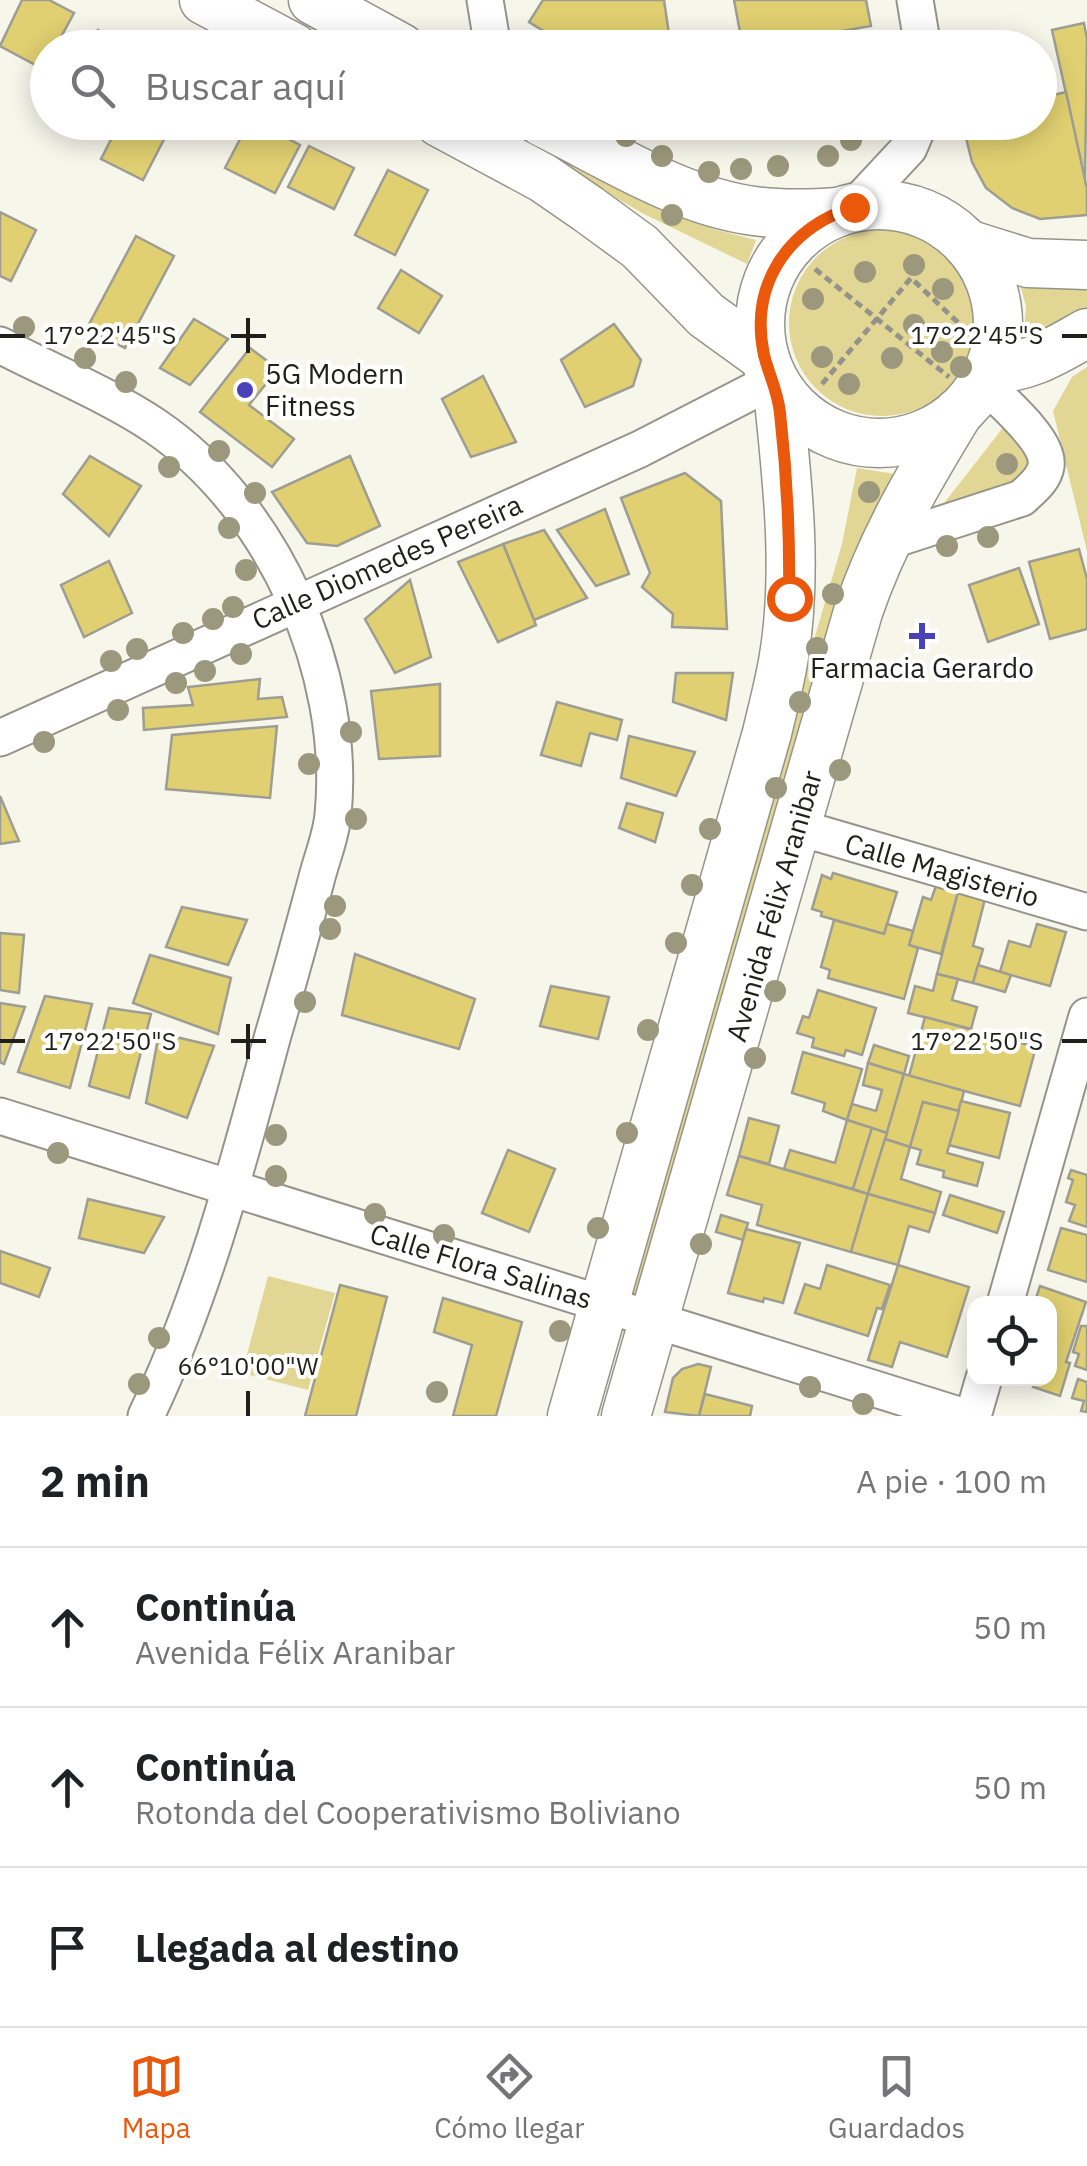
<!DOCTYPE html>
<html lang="es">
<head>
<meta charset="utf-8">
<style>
	body { margin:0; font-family:"IBM Plex Sans",sans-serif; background:#f6f6f6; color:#202124 }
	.controls { position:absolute; right:30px; bottom:30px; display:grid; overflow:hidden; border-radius:20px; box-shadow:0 5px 25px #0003 }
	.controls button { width:90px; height:90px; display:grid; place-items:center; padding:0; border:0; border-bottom:2px solid #e0e0e0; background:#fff; color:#202124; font:50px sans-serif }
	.stop { position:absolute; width:30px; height:30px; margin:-22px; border:8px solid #ea580c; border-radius:50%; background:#fff }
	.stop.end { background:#ea580c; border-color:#fff; box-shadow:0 2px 10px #0008 }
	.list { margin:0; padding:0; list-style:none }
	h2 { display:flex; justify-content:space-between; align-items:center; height:130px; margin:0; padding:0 40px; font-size:42px }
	h2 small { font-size:32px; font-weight:400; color:#757577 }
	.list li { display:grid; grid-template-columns:65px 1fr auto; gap:30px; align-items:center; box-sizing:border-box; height:160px; padding:0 40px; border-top:2px solid #e0e0e0 }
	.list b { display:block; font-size:38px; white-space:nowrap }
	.list p { margin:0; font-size:32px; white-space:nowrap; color:#757577 }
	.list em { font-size:32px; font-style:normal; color:#757577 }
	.icon { flex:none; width:55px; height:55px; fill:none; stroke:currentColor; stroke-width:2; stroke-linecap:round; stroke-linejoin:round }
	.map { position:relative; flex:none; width:1087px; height:1416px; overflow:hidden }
	.search { position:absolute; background:#fff; box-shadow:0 5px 25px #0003; left:30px; right:30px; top:30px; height:110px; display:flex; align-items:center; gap:25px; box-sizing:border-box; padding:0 35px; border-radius:55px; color:#757577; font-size:38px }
	.sheet { height:610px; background:#fff }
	nav { display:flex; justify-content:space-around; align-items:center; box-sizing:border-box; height:140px; border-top:2px solid #e0e0e0; background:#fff; font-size:28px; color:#757577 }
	nav a { display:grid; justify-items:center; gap:5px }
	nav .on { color:#ea580c }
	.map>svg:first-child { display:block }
</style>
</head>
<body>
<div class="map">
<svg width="1087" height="1416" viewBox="0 0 1087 1416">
	<rect width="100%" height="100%" fill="#f7f6eb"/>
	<g fill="#e1d693">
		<path d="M520,129L713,229L756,240L747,264L642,213L513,138Z"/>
		<circle cx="882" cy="323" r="93"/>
		<path d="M1087,282V312L1023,345L1026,306L1020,285Z"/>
		<path d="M1087,367V551L1053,411L1072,377Z"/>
		<path d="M1016,411L1034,474L934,516Z"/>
		<path d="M857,468L895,474L868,524L847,575L635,1295L623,1293L842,544Z"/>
		<path d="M268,1276L335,1293L308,1390L242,1373Z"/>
	</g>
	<g fill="#e1d071" stroke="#9e9d93" stroke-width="2.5">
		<path d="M22,0H49L74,13L55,48H48V61L43,69L0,46Z"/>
		<path d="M543,0H664L669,34L585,48H555L553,37L529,22Z"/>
		<path d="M734,0H866L871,26L743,48Z"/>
		<path d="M1084,23L1087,39L1085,180L1052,30Z"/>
		<path d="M98,30L131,48H89Z"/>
		<path d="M1066,92L1087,189V215L1040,219L1012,208L986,188L972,162L962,122H1040V98Z"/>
		<path d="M120,122H173L143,180L101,159Z"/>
		<path d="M249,122H277L275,132L300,145L275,193L225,168Z"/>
		<path d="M309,146L354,168L334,209L288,187Z"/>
		<path d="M388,170L428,190L395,255L355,235Z"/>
		<path d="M0,212L36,230L11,281L0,276Z"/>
		<path d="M136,236L174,256L125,348L87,328Z"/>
		<path d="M401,270L442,296L419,333L378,308Z"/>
		<path d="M194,319L228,339L190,385L160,368Z"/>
		<path d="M614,324L641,360L633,386L585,407L561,360Z"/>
		<path d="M250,348L278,369L249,405L294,439L272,467L200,412Z"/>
		<path d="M483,376L516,442L471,457L442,399Z"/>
		<path d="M90,456L141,486L109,536L63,494Z"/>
		<path d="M350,456L380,526L337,546L307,543L272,492Z"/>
		<path d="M685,473L721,501L727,629L672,627L673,614L642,587L650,573L621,498Z"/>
		<path d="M605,509L629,574L596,586L557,530Z"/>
		<path d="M544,530L587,598L534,620L503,544Z"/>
		<path d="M503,544L536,625L498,642L458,562Z"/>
		<path d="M1079,549L1087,579V629L1050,639L1029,562Z"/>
		<path d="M109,561L132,613L84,637L61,585Z"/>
		<path d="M1019,568L1039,624L988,642L969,585Z"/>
		<path d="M410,580L431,657L395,673L365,619Z"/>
		<path d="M676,673H733L726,720L673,702Z"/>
		<path d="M260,679L258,699L282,697L287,717L144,730L143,708L193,705L188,687Z"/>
		<path d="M440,684V756L379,759L371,691Z"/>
		<path d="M557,702L622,720L617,740L590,733L581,766L541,755Z"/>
		<path d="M277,726L270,798L166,789L172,735Z"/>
		<path d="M629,736L695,752L676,796L621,778Z"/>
		<path d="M0,796L19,841L0,844Z"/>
		<path d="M627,803L663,813L655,842L619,828Z"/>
		<path d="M833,873L897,892L884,934L821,916L822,912L812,909L822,875L831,879Z"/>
		<path d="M936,886L958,892L941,954L909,945L923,897L931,900Z"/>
		<path d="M958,892L985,899L973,946L983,949L973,983L937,974Z"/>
		<path d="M182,907L247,920L228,965L166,947Z"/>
		<path d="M834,920L884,934L887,924L913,931L909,945L918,948L904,999L828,978L830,970L821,967Z"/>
		<path d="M1037,924L1066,932L1050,986L1000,972L1009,941L1030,947Z"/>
		<path d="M0,933L24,935L19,993L0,990Z"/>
		<path d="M355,954L475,999L459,1049L342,1015Z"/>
		<path d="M150,955L231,978L218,1034L133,1003Z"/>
		<path d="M978,965L1011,975L1005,992L973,983Z"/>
		<path d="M937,974L958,979L952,1000L977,1007L971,1029L908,1013L915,986L933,991Z"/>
		<path d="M551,986L609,997L598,1039L540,1026Z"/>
		<path d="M818,990L876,1008L862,1055L846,1050L844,1056L812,1047L814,1038L797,1033L803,1016L809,1018Z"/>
		<path d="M45,996L92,1004L70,1088L18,1072Z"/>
		<path d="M0,1003L25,1007L4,1064L0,1062Z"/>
		<path d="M109,1008L151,1014L129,1098L89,1086Z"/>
		<path d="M925,1017L1036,1047L1020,1106L909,1076Z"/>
		<path d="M159,1033L214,1046L187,1118L146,1103Z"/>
		<path d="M874,1045L909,1056L904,1074L868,1063Z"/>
		<path d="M803,1052L862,1069L847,1120L823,1111L825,1103L792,1093Z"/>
		<path d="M868,1063L904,1074L887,1133L847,1120L852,1104L876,1111L882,1090L863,1085Z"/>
		<path d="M904,1074L964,1091L959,1111L923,1102L910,1147L885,1139Z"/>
		<path d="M961,1101L1010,1113L999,1158L949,1145Z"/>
		<path d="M923,1102L959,1111L947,1153L983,1163L977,1186L943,1177L944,1171L917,1164L921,1150L910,1147Z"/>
		<path d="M749,1118L779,1126L769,1164L739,1156Z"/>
		<path d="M847,1120L872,1128L853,1189L784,1169L790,1150L835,1163Z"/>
		<path d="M872,1128L887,1133L868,1194L853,1189Z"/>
		<path d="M885,1139L910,1147L901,1179L941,1192L935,1213L868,1194Z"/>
		<path d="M508,1150L555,1169L529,1232L482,1213Z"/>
		<path d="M739,1156L868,1194L851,1252L757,1225L762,1205L727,1195Z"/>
		<path d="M1071,1170L1087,1175V1227L1069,1221L1075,1205L1066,1202L1073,1180L1068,1178Z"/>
		<path d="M868,1194L935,1213L929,1232L909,1226L898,1265L851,1252Z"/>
		<path d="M950,1195L1004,1212L997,1233L943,1215Z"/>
		<path d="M88,1199L164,1217L144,1253L79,1238Z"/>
		<path d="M721,1215L748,1223L743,1240L716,1232Z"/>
		<path d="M1061,1228L1087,1235V1282L1048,1270Z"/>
		<path d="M746,1229L800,1243L783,1303L764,1298L763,1302L728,1293Z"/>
		<path d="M0,1251L50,1268L39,1297L0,1283Z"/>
		<path d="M827,1265L890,1285L882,1309L877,1308L868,1336L795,1313L805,1284L820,1289Z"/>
		<path d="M898,1265L969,1287L947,1357L900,1342L892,1367L868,1360Z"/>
		<path d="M340,1285L387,1297L356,1416H305Z"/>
		<path d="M1040,1286L1086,1302L1066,1362L1070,1363L1060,1396L1033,1387L1036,1378H1050V1304H1034Z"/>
		<path d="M443,1298L522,1322L496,1416H453L472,1345L434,1332Z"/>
		<path d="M1081,1326H1087V1370L1075,1366L1079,1354L1073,1352Z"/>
		<path d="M698,1364L711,1367L699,1416L665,1412L673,1378L682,1369Z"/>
		<path d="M1078,1379L1087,1382V1412L1081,1411L1084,1401L1072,1398Z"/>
		<path d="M705,1394L752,1406L750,1416H699Z"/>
	</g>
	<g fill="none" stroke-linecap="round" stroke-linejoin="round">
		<g stroke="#95948a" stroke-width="39">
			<g id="street">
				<path d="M485,0L493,48"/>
				<path d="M915,0L923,48"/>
				<path d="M854,207L909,148L920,122"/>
				<path d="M0,345C48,370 111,396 155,426C274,507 347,672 333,815C331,837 321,860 316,881C302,933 288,984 273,1035C238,1164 204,1295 146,1416"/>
				<path d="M886,542L1022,498C1031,489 1044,480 1046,466C1050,441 1002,402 985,384"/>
				<path d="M0,738L640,449L772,381"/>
				<path d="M797,827L1087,912"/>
				<path d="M0,1116L962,1416"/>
				<path d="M1005,1304L1087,1016"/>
				<path d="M973,1416L984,1378"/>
			</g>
		</g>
		<g stroke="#95948a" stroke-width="51">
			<g id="secondary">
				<path d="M204,0L294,48"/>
				<path d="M313,0L401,48"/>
				<path d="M439,122L543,178L588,209L640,247L706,315L764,357"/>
				<path d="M542,122C609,155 679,201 754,211C782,215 810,214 838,212"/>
				<circle cx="879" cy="324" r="119"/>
				<path d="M967,244L1028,263L1087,265"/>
				<path d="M991,369C1031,367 1053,352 1087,333"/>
				<path d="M572,1416L767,733C773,707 780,682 784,656C798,570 787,478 778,391"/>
				<path d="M626,1416L858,612C882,540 920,476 959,412"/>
			</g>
		</g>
		<g stroke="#93938b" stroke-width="5" stroke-dasharray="8 5" stroke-linecap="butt">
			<path d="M815,269L949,377"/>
			<path d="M822,384L911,278L968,332"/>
		</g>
		<use href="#street" stroke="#fff" stroke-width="35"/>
		<use href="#secondary" stroke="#fff" stroke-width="48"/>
	</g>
	<g fill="#9c987d">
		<circle cx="626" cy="136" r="11"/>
		<circle cx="851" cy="140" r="11"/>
		<circle cx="662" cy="156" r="11"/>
		<circle cx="828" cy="156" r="11"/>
		<circle cx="778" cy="166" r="11"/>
		<circle cx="741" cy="169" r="11"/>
		<circle cx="709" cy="172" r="11"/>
		<circle cx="672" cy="215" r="11"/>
		<circle cx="914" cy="265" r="11"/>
		<circle cx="865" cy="272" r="11"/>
		<circle cx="943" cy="289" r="11"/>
		<circle cx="813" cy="299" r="11"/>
		<circle cx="914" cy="325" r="11"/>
		<circle cx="24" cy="327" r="11"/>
		<circle cx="942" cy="352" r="11"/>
		<circle cx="822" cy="357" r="11"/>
		<circle cx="85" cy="358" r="11"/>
		<circle cx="892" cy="358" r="11"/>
		<circle cx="961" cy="367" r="11"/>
		<circle cx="126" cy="382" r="11"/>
		<circle cx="849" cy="384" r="11"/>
		<circle cx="219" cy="451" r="11"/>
		<circle cx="1007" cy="464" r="11"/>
		<circle cx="169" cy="467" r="11"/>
		<circle cx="869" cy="492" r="11"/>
		<circle cx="255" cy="493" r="11"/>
		<circle cx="229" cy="528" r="11"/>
		<circle cx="988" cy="537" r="11"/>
		<circle cx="947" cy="546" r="11"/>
		<circle cx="246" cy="570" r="11"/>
		<circle cx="833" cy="594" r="11"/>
		<circle cx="233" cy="607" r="11"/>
		<circle cx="213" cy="619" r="11"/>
		<circle cx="183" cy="633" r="11"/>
		<circle cx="817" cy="648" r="11"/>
		<circle cx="137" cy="649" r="11"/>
		<circle cx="241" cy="654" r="11"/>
		<circle cx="111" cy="661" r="11"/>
		<circle cx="205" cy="671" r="11"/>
		<circle cx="176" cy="683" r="11"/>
		<circle cx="800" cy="702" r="11"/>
		<circle cx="118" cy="710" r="11"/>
		<circle cx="351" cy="732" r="11"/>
		<circle cx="44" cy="742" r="11"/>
		<circle cx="309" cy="764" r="11"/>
		<circle cx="840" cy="770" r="11"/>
		<circle cx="776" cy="788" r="11"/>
		<circle cx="356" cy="819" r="11"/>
		<circle cx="710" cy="829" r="11"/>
		<circle cx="692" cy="885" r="11"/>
		<circle cx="335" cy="906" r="11"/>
		<circle cx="330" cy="929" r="11"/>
		<circle cx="676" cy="943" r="11"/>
		<circle cx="775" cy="991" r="11"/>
		<circle cx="305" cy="1002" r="11"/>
		<circle cx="648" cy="1030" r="11"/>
		<circle cx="755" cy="1058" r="11"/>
		<circle cx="627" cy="1133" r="11"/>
		<circle cx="276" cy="1135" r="11"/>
		<circle cx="58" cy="1153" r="11"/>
		<circle cx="276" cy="1176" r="11"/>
		<circle cx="375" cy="1214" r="11"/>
		<circle cx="598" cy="1228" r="11"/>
		<circle cx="444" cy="1235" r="11"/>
		<circle cx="701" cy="1244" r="11"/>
		<circle cx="560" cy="1331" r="11"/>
		<circle cx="159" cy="1338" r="11"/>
		<circle cx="139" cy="1384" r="11"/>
		<circle cx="810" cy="1387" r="11"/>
		<circle cx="437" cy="1392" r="11"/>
		<circle cx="863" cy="1404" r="11"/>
	</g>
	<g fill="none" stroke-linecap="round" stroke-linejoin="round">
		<path stroke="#ea580c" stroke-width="12" d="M789,598C790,537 787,475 780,413C778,392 769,375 764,355C749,284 788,228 854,207"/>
	</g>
	<path fill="none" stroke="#1f1f1b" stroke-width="4" d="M248,318V353M0,336H25M231,336H266M1062,336H1087M248,1024V1059M0,1041H25M231,1041H266M1062,1041H1087M248,1391V1416"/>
	<g fill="#4941b8" stroke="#fff" stroke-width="4">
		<circle cx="245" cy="390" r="10"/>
		<path d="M917 621h10v10h10v10h-10v10h-10v-10h-10v-10h10z"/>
	</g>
	<g text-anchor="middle" stroke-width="8" stroke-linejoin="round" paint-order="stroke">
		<g font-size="28" fill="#1f1f1b" stroke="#fff" text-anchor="start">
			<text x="265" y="384">5G Modern<tspan x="265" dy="32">Fitness</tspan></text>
			<text x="922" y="678" text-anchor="middle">Farmacia Gerardo</text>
		</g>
		<g font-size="28" fill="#1f1f1b" stroke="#fff">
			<text transform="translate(387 562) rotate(-24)" y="10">Calle Diomedes Pereira</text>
			<text transform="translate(942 870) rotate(16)" y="10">Calle Magisterio</text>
			<text transform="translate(774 906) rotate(-74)" y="10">Avenida Félix Aranibar</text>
			<text transform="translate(481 1266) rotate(17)" y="10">Calle Flora Salinas</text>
		</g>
	</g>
	<g font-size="25" text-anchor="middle" fill="#1f1f1b" stroke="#fff" stroke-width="8" stroke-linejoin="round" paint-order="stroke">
		<text x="110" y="344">17°22'45"S</text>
		<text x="977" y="344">17°22'45"S</text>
		<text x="110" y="1050">17°22'50"S</text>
		<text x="977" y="1050">17°22'50"S</text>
		<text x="248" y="1375">66°10'00"W</text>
	</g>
</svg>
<div class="controls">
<button><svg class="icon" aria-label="locate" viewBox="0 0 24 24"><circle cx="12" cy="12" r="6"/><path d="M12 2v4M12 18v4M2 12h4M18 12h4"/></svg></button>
</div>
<div class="stop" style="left:789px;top:598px"></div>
<div class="stop end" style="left:854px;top:207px"></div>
<div class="search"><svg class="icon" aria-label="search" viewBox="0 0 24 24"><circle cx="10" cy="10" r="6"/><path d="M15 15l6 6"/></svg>Buscar aquí</div>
</div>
<section class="sheet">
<h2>2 min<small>A pie · 100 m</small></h2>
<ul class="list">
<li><svg class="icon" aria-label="ahead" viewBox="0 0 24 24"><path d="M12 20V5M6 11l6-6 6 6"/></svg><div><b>Continúa</b><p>Avenida Félix Aranibar</p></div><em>50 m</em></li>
<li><svg class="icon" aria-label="ahead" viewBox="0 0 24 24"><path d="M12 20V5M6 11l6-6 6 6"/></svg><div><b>Continúa</b><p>Rotonda del Cooperativismo Boliviano</p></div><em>50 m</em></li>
<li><svg class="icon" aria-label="arrive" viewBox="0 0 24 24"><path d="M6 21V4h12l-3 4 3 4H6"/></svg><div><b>Llegada al destino</b></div></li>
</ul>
</section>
<nav>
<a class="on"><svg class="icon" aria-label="map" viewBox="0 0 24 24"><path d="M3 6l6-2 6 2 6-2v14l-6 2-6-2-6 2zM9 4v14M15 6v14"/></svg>Mapa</a>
<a><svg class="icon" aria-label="directions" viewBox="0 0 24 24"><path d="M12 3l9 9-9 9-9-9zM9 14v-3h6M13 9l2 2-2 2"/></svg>Cómo llegar</a>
<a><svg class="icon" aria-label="saved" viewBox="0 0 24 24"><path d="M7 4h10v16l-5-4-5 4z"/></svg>Guardados</a>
</nav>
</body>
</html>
